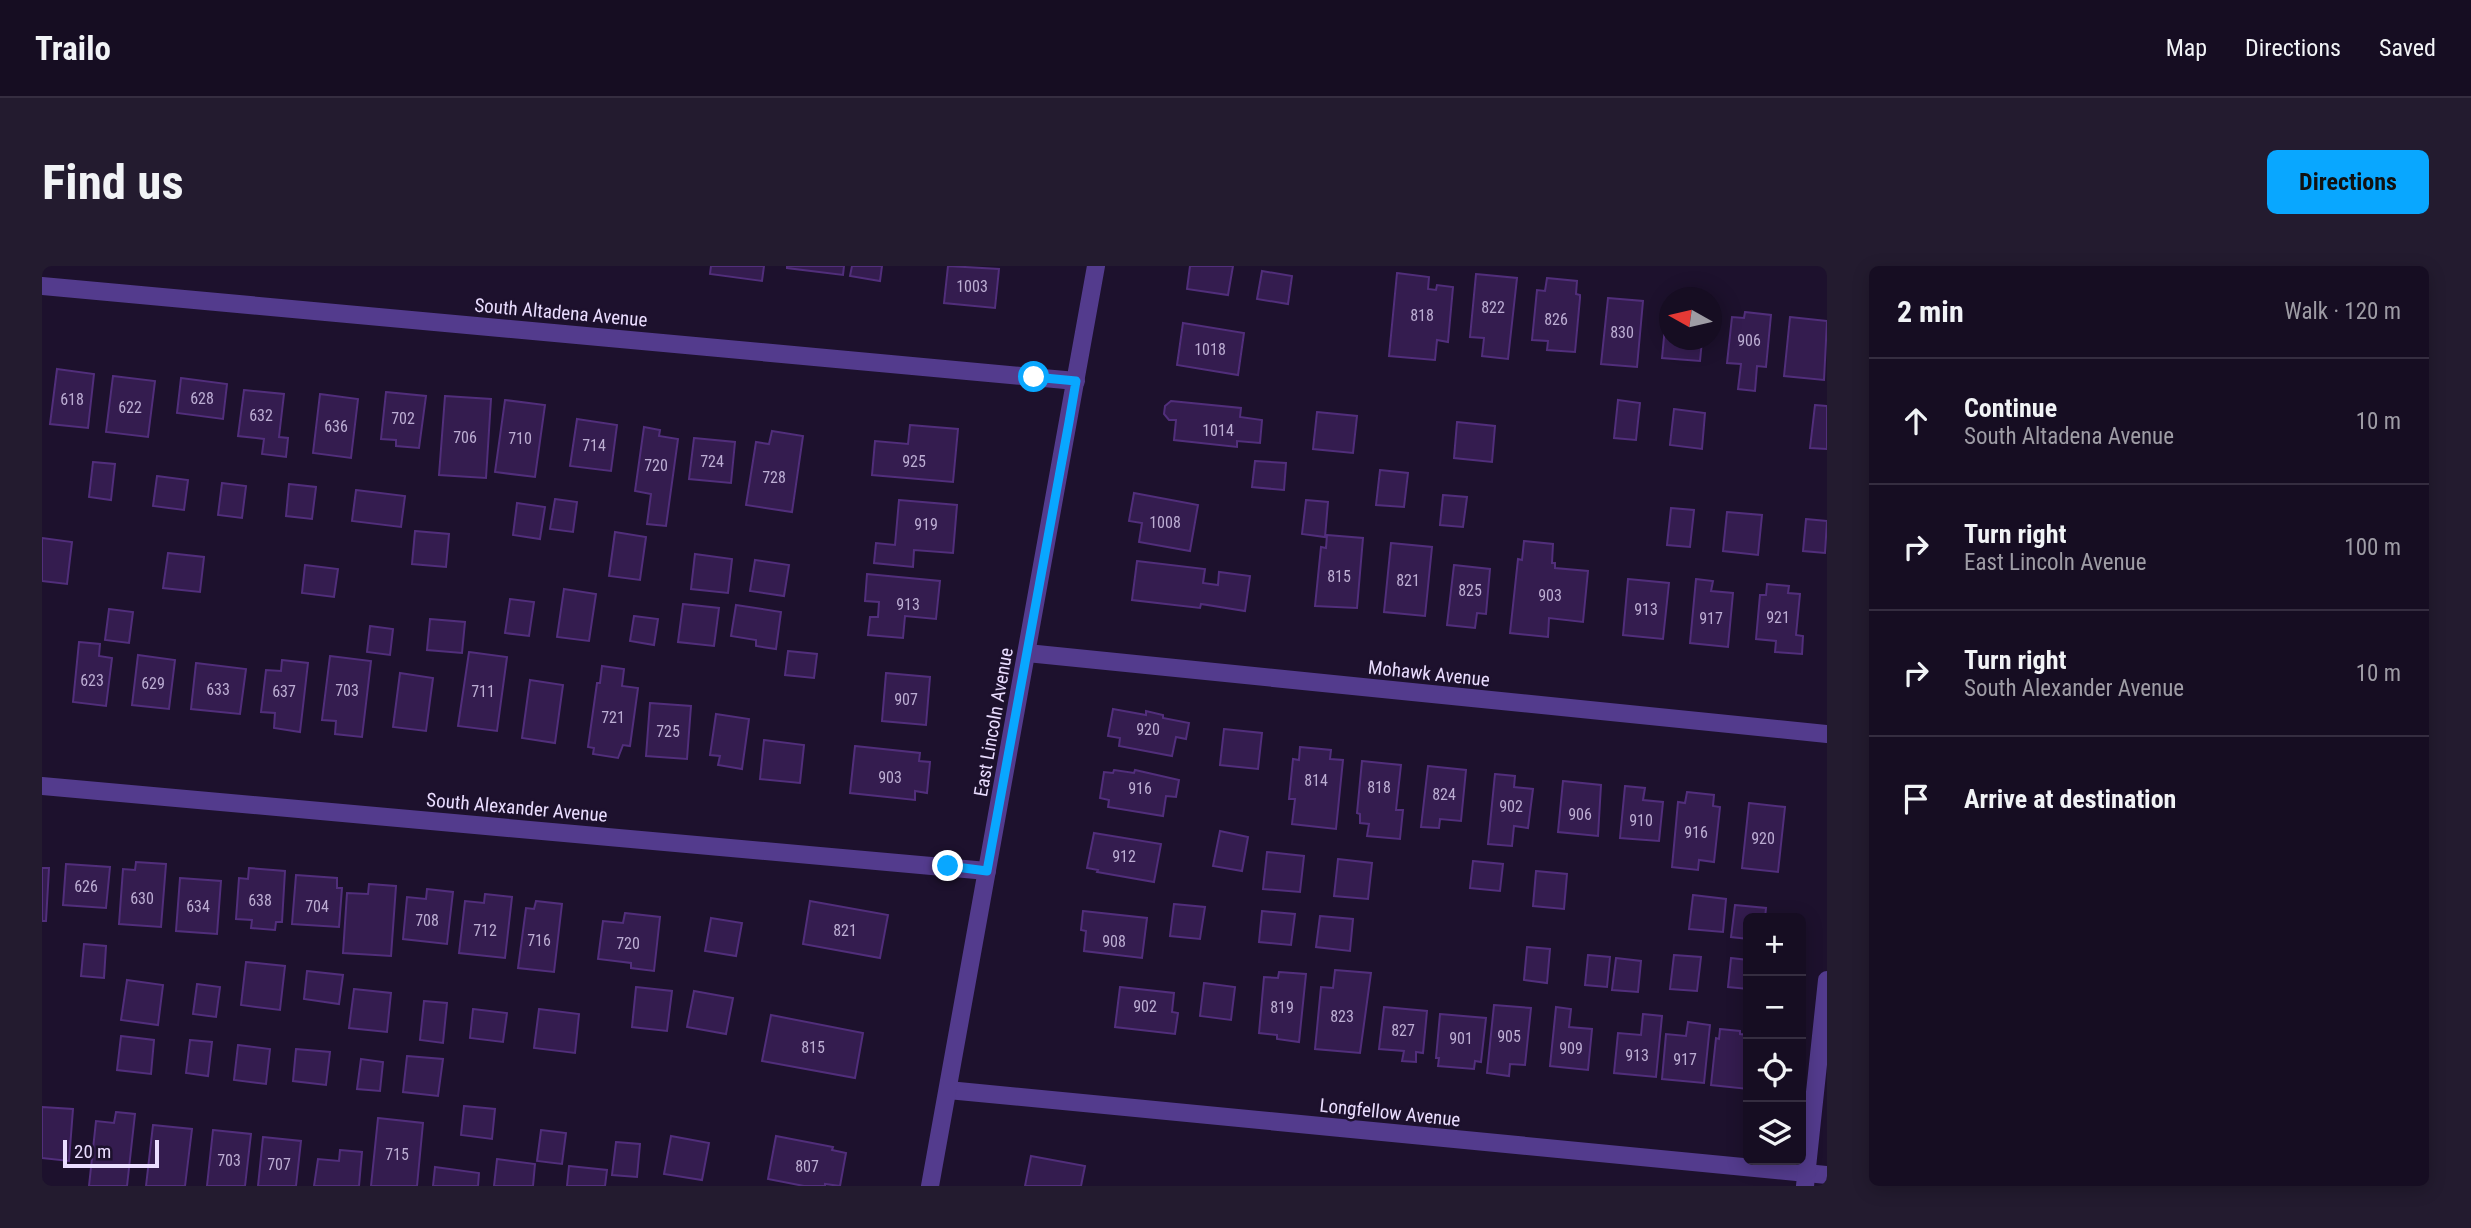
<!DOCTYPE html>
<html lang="en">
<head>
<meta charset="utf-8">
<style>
	body { margin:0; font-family:"Roboto Condensed",sans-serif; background:#231b2f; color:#f1f3f6 }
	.controls { position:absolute; right:21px; bottom:21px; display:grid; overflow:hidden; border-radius:10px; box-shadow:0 4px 18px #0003 }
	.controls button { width:63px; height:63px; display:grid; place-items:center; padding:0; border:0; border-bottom:2px solid #352d40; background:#160d22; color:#f1f3f6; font:35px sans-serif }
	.compass { position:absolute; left:1617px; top:21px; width:63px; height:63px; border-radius:50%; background:#160d22; box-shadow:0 4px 18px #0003; rotate:278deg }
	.scale { position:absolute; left:21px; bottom:18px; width:96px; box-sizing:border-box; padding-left:7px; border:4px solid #eaddff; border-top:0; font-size:19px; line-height:24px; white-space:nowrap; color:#eaddff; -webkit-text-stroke:5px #1d112d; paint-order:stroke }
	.stop { position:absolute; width:21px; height:21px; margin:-16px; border:5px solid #09a7ff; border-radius:50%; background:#fff }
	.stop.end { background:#09a7ff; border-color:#fff; box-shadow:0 2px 7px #0008 }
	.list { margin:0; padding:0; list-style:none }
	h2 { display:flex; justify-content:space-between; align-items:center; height:91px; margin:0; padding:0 28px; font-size:30px }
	h2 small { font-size:23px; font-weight:400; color:#9e9ca5 }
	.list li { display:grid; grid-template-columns:46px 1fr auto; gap:21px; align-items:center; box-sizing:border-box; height:126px; padding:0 28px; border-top:2px solid #352d40 }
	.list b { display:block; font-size:26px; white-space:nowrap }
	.list p { margin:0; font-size:23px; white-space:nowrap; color:#9e9ca5 }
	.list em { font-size:23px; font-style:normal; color:#9e9ca5 }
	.icon { flex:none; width:38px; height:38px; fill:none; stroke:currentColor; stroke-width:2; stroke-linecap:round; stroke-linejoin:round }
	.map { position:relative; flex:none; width:1785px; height:920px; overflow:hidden; border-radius:10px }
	header { display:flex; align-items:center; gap:42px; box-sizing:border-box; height:98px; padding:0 35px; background:#160d22; border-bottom:2px solid #352d40 }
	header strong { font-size:33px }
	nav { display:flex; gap:38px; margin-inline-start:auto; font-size:24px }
	.intro { display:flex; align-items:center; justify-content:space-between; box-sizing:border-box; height:168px; padding:0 42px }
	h1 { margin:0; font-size:49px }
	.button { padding:18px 32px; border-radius:10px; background:#09a7ff; color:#111; font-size:24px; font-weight:700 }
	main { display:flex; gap:42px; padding:0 42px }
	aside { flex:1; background:#160d22; border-radius:10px; box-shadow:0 4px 18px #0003 }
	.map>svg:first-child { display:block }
</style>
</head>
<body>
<header>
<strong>Trailo</strong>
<nav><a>Map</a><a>Directions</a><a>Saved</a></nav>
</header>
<div class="intro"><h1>Find us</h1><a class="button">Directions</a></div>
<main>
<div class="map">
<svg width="1785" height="920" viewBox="0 0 1785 920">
	<rect width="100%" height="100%" fill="#1d112d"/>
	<g fill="#341c4f" stroke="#512e7b" stroke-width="2">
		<path d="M669,0H722L720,15L668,8Z"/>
		<path d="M745,0H802L801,9L745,2Z"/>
		<path d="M810,0H840L838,15L808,10Z"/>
		<path d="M906,0L957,3L953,42L902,37Z"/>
		<path d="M1148,0H1191L1186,29L1145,23Z"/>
		<path d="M1220,5L1250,10L1246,38L1215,33Z"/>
		<path d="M1355,7L1387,11L1386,23L1394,24L1395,19L1411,21L1406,76L1395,74L1393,94L1347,90Z"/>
		<path d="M1434,8L1475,12L1466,93L1440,90L1442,72L1428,71Z"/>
		<path d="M1505,12L1535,15L1534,28L1538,29V32L1533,86L1505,84L1506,75L1490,74L1495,24L1503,25Z"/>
		<path d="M1566,32L1601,35L1595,101L1559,98Z"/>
		<path d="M1625,40H1628V74H1660L1658,95L1620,92Z"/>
		<path d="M1703,46L1729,49L1724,101L1715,100L1713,125L1696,123L1699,98L1685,97L1690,51L1702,52Z"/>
		<path d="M1748,51L1785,55L1782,114L1742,110Z"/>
		<path d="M1141,57L1202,67L1196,109L1135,99Z"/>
		<path d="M15,103L52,108L46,162L8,158Z"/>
		<path d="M71,110L113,115L106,171L64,166Z"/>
		<path d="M139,112L185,118L181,153L135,147Z"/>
		<path d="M202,124L242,128L237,171L246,172L244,191L220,188L222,173L196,170Z"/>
		<path d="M344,126L384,130L377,182L354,180V174L339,173Z"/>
		<path d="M278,128L316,133L309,192L271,187Z"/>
		<path d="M403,130L449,133L444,212L397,209Z"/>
		<path d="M463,134L503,139L493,211L453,206Z"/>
		<path d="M1576,134L1598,137L1594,174L1572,172Z"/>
		<path d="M1129,135L1199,142L1198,151L1220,154L1218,177L1195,175V181L1132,174L1134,154H1127L1122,148L1123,140Z"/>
		<path d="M1773,139L1785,140V183L1768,182Z"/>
		<path d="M1632,143L1663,147L1660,183L1628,179Z"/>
		<path d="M1275,146L1315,150L1311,187L1271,183Z"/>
		<path d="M535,153L575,159L569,205L528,200Z"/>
		<path d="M1415,156L1453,160L1450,196L1412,192Z"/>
		<path d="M868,159L916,163L911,216L830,209L833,175L866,178Z"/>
		<path d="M602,161L618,164L617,170L636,173L624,260L605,258L609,228L593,225Z"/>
		<path d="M730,165L761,170L750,246L704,239L714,176L727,178Z"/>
		<path d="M652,172L693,176L689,217L647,213Z"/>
		<path d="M1213,195L1244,197L1242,224L1210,221Z"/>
		<path d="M51,196L73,198L69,234L47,231Z"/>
		<path d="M1338,204L1366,207L1362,241L1334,239Z"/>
		<path d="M115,210L146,214L142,244L111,240Z"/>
		<path d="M180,217L204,220L200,252L176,249Z"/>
		<path d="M247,218L274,221L270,253L244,250Z"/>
		<path d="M314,224L363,230L359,261L310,255Z"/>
		<path d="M1092,227L1156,239L1148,285L1097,276L1100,257L1087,255Z"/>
		<path d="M1401,229L1425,231L1421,261L1398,259Z"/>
		<path d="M513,233L535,236L531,266L508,263Z"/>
		<path d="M857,234L915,239L911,287L872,284L871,301L832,297L834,277L853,279Z"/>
		<path d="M1264,234L1286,236L1283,271L1260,268Z"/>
		<path d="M475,237L503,241L498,273L471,269Z"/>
		<path d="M1629,242L1652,244L1648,281L1625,279Z"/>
		<path d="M1685,246L1720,249L1716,289L1681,285Z"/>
		<path d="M1764,253L1785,255L1783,287L1761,285Z"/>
		<path d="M373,265L407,268L404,301L370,298Z"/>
		<path d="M573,266L604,271L598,314L567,310Z"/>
		<path d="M1285,269L1321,272L1315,342L1273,340L1279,281L1284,282Z"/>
		<path d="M0,272L30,276L25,318L0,315Z"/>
		<path d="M1482,275L1511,278L1510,297H1513V302L1546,305L1541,356L1507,352L1506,371L1468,367L1476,293L1480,294Z"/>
		<path d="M1349,277L1390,281L1383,350L1342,346Z"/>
		<path d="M126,287L162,291L158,326L121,322Z"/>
		<path d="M653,288L690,293L686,327L649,323Z"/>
		<path d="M713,294L747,299L742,330L708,325Z"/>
		<path d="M1095,295L1163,303L1161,317L1176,319L1177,306L1208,310L1203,345L1159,338L1158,342L1090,334Z"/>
		<path d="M263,299L296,303L292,331L260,327Z"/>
		<path d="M1412,299L1448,303L1444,348L1435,347L1433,362L1405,359Z"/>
		<path d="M825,308L898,315L894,353L863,350L861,372L826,369L828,351H836L837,336L823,335Z"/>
		<path d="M1586,313L1627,317L1621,373L1581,369Z"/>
		<path d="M1654,313L1671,315L1669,325L1691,327L1686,381L1648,377Z"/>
		<path d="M1725,318L1747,320L1746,327L1758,328L1754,369L1761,370L1760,388L1733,386L1734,375L1714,373L1718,329H1724Z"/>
		<path d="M522,323L554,328L547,375L515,371Z"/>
		<path d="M468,333L492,336L487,370L463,367Z"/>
		<path d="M641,338L677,342L672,380L636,376Z"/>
		<path d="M694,339L739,346L734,383L714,380V374L689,370Z"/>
		<path d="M67,343L91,346L87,377L63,374Z"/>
		<path d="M592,350L616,353L612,379L588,375Z"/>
		<path d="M388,353L423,356L420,387L385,384Z"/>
		<path d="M328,360L351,363L348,389L325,386Z"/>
		<path d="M37,376L58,378L57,390L70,392L64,440L31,436Z"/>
		<path d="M746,385L775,388L772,412L743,409Z"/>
		<path d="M427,386L465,391L455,465L416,460Z"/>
		<path d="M96,389L133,394L127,443L90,439Z"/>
		<path d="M288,390L329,395L320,471L293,468L294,455L280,454Z"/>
		<path d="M240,394L266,397L258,466L232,462L233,447L219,446L224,404L239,405Z"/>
		<path d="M154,397L204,403L198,448L149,443Z"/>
		<path d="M560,400L582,403L580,420L596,422L588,480L581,479L576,492L551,488L552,482L546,481L555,417H558Z"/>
		<path d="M358,407L391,412L384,465L351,461Z"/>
		<path d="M844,407L888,411L884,459L840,455Z"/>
		<path d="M488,414L521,419L513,477L480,472Z"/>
		<path d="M608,437L649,440L645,493L604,490Z"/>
		<path d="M1071,443L1104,449V445L1121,449V452L1147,457L1144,473L1134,471L1130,490L1077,480L1078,472L1066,470Z"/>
		<path d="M674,448L707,453L700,503L676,499L678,490L668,489Z"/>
		<path d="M1182,463L1220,467L1216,503L1178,499Z"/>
		<path d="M722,474L762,479L758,517L718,513Z"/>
		<path d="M813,480L878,487L877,495L888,496L885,527L873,525V534L808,527Z"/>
		<path d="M1258,481L1289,484L1288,493L1301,494L1294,563L1250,558L1253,533H1247L1251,493L1257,494Z"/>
		<path d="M1320,495L1359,499L1354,544H1361L1358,573L1325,570L1327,558L1318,557V548L1315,547Z"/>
		<path d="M1386,500L1424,504L1419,555L1398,553L1397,562L1379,561Z"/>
		<path d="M1072,504L1092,507L1093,504L1137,514L1134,531L1124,530L1121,550L1066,541L1067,534L1058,532L1062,506L1071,507Z"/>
		<path d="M1453,508L1473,510L1472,521L1491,523L1486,562L1472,560L1470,580L1446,578Z"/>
		<path d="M1521,515L1559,519L1556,570L1516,566Z"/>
		<path d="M1583,520L1603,522L1601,534L1621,536L1617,575L1578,572Z"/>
		<path d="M1645,526L1672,529L1671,540L1678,541L1672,596L1657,594L1656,604L1630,601L1636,536L1643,537Z"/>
		<path d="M1707,537L1743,541L1736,606L1700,602Z"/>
		<path d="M1178,565L1206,571L1200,605L1171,600Z"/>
		<path d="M1052,567L1119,578L1112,616L1055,606L1056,604L1045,602Z"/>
		<path d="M1225,586L1262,590L1258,626L1221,623Z"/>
		<path d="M1296,593L1330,597L1326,633L1292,630Z"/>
		<path d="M1431,595L1461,598L1458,625L1428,622Z"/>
		<path d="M94,596L124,598L119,661L77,658L81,603L93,604Z"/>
		<path d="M24,598L68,601L64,642L21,639Z"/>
		<path d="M0,602H7L4,655H0Z"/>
		<path d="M207,602L243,605L240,656H234L233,664L209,662L210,654L194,653L197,612L206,613Z"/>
		<path d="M1494,605L1525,608L1522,643L1491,640Z"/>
		<path d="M254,609L295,612V622H300L297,661L250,658Z"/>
		<path d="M138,612L179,615L175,668L134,665Z"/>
		<path d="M327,618L354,620L349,690L301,687L305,627L326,628Z"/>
		<path d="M385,623L411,626L405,678L361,673L365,631L384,633Z"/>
		<path d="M443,628L470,631L463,692L417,687L423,635L442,637Z"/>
		<path d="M1651,629L1684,633L1681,666L1647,663Z"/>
		<path d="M494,635L520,638L512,706L476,702L484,642L492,643Z"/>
		<path d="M768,635L846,649L838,692L761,678Z"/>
		<path d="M1132,638L1163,641L1158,673L1128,670Z"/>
		<path d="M1693,639L1724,642L1723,652H1706V673L1689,671Z"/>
		<path d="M1041,645L1105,652L1100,692L1042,685L1044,665L1039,664Z"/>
		<path d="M1220,645L1253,648L1249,679L1217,676Z"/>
		<path d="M583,647L618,651L612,705L589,702V697L556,693L561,655L581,657Z"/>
		<path d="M1278,650L1311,653L1308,685L1274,681Z"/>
		<path d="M669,652L700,657L694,690L663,685Z"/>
		<path d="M42,678L64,680L62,712L39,710Z"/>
		<path d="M1485,681L1508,683L1505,717L1482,714Z"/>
		<path d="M1546,689L1568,691L1565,721L1543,719Z"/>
		<path d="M1632,689L1659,691L1655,725L1628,723Z"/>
		<path d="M1574,692L1599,695L1596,726L1570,724Z"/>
		<path d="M1689,692L1706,694V723L1686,721Z"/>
		<path d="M204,696L243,700L238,744L199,739Z"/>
		<path d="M1293,704L1329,707L1318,787L1273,783L1279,721L1291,722Z"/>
		<path d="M265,705L301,709L297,738L262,733Z"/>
		<path d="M1237,706L1264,708L1257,776L1235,773V769L1217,767L1222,711L1236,712Z"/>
		<path d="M85,714L121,719L116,759L79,754Z"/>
		<path d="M1162,717L1193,721L1189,754L1158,750Z"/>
		<path d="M155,718L178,721L174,751L151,748Z"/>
		<path d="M594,721L630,725L625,765L590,761Z"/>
		<path d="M1078,721L1132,727L1130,746L1136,747L1133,768L1073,761Z"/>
		<path d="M312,723L349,727L345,766L307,762Z"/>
		<path d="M652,725L691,732L684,768L645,761Z"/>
		<path d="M382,735L405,737L401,777L378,774Z"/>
		<path d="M1452,739L1489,742L1483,799L1468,798L1467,810L1445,807Z"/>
		<path d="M1342,741L1385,745L1381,787L1374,786V796L1360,795L1362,785L1337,783Z"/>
		<path d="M1514,741L1529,743L1527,761L1550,763L1546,804L1508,800Z"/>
		<path d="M431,743L465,747L461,776L428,772Z"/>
		<path d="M497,743L537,748L533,787L492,782Z"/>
		<path d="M1398,748L1444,752L1439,796L1433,795L1432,803L1396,800L1397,792H1394Z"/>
		<path d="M1601,748L1620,750L1614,811L1572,807L1576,767L1599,769Z"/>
		<path d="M729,749L821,767L813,812L720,795Z"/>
		<path d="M1646,756L1668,759L1662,817L1620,813L1624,768L1644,770Z"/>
		<path d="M1678,763L1698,765V768L1706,769V823L1669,819L1674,772L1677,773Z"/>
		<path d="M79,770L112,774L109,808L75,804Z"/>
		<path d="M148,774L170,776L166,810L144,807Z"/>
		<path d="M196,779L228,783L224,818L192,814Z"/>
		<path d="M254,783L288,786L284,819L251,815Z"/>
		<path d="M365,790L401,793L396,830L361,826Z"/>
		<path d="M319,793L341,796L338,825L315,823Z"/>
		<path d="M422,840L453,843L450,873L419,869Z"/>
		<path d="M0,841L31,843L27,895L0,892Z"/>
		<path d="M74,846L93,848L85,920H47L54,855L72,857Z"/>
		<path d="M336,852L381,857L375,920H329Z"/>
		<path d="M111,859L150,863L143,920H104Z"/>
		<path d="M171,864L209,868L203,920H165Z"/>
		<path d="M499,864L524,867L520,898L495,895Z"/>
		<path d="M629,870L667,877L660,914L622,908Z"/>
		<path d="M734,870L791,881L790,884L804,887L798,920L783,918V920H762L726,913Z"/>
		<path d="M221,871L259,875L254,920H216Z"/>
		<path d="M574,876L598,878L595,911L570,909Z"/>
		<path d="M298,884L320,886L317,920H272L276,893L297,895Z"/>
		<path d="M989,890L1043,900L1039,920H983Z"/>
		<path d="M455,893L493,898L491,920H452Z"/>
		<path d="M527,900L565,904L563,920H525Z"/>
		<path d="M393,901L437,907L436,920H391Z"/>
	</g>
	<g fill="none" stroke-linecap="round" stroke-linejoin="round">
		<g stroke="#533b8d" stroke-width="18">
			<path d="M0,20L1034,115"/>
			<path d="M985,387L1785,468"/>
			<path d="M0,520L945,605"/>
			<path d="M906,824L1785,909"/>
			<path d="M888,920L1054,0"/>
			<path d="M1763,920L1785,714"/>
		</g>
	</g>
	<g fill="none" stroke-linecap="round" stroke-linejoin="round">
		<path stroke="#09a7ff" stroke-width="9" d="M906,600L945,605L1027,156L1034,115L992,111"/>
	</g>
	<g text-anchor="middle" stroke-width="5" stroke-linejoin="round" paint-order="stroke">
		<g font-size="16" fill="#bcadd3">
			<text x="930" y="26">1003</text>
			<text x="1451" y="47">822</text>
			<text x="1380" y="55">818</text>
			<text x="1514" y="59">826</text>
			<text x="1580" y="72">830</text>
			<text x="1707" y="80">906</text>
			<text x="1168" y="89">1018</text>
			<text x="160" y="138">628</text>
			<text x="30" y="139">618</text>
			<text x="88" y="147">622</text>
			<text x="219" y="155">632</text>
			<text x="361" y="158">702</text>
			<text x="294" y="166">636</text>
			<text x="1176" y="170">1014</text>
			<text x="423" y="177">706</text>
			<text x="478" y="178">710</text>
			<text x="552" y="185">714</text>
			<text x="670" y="201">724</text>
			<text x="872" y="201">925</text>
			<text x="614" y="205">720</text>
			<text x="732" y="217">728</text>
			<text x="1123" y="262">1008</text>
			<text x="884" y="264">919</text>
			<text x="1297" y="316">815</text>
			<text x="1366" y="320">821</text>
			<text x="1428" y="330">825</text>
			<text x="1508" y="335">903</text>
			<text x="866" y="344">913</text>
			<text x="1604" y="349">913</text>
			<text x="1736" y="357">921</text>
			<text x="1669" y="358">917</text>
			<text x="50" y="420">623</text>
			<text x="111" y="423">629</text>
			<text x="176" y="429">633</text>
			<text x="305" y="430">703</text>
			<text x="242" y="431">637</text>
			<text x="441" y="431">711</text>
			<text x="864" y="439">907</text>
			<text x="571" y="457">721</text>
			<text x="1106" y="469">920</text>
			<text x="626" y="471">725</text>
			<text x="848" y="517">903</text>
			<text x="1274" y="520">814</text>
			<text x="1337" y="527">818</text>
			<text x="1098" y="528">916</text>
			<text x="1402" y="534">824</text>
			<text x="1469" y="546">902</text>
			<text x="1538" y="554">906</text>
			<text x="1599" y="560">910</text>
			<text x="1654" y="572">916</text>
			<text x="1721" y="578">920</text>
			<text x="1082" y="596">912</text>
			<text x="44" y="626">626</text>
			<text x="100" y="638">630</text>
			<text x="218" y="640">638</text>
			<text x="156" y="646">634</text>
			<text x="275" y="646">704</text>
			<text x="385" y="660">708</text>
			<text x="443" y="670">712</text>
			<text x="803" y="670">821</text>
			<text x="497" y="680">716</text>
			<text x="1072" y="681">908</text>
			<text x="586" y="683">720</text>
			<text x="1103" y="746">902</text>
			<text x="1240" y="747">819</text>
			<text x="1300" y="756">823</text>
			<text x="1361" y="770">827</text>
			<text x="1467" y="776">905</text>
			<text x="1419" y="778">901</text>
			<text x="771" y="787">815</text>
			<text x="1529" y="788">909</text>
			<text x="1595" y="795">913</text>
			<text x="1643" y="799">917</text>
			<text x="355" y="894">715</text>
			<text x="187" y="900">703</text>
			<text x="237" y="904">707</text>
			<text x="765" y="906">807</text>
		</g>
		<g font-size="19" fill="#eaddff" stroke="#1d112d">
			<text transform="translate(519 46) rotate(5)" y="7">South Altadena Avenue</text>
			<text transform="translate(1387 407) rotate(6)" y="7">Mohawk Avenue</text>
			<text transform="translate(951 456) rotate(-80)" y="7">East Lincoln Avenue</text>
			<text transform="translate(475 541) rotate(5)" y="7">South Alexander Avenue</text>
			<text transform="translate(1348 846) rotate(6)" y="7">Longfellow Avenue</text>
		</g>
	</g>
</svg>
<div class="controls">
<button>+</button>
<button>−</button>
<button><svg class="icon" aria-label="locate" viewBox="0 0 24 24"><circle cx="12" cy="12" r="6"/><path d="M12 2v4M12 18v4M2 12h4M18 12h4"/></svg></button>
<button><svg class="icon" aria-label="layers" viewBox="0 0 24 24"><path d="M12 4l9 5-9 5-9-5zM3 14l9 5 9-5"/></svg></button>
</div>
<svg class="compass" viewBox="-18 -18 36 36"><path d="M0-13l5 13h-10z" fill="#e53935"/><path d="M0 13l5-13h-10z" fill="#9e9ca5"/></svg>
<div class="scale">20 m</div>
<div class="stop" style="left:992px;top:111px"></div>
<div class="stop end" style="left:906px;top:600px"></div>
</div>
<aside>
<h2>2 min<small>Walk · 120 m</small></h2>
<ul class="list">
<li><svg class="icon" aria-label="ahead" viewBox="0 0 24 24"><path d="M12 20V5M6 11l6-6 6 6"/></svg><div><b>Continue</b><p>South Altadena Avenue</p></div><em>10 m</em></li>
<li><svg class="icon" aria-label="right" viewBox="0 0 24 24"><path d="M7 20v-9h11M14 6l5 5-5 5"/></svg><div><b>Turn right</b><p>East Lincoln Avenue</p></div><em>100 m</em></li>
<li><svg class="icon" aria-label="right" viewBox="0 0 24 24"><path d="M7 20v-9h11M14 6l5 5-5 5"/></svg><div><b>Turn right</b><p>South Alexander Avenue</p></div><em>10 m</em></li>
<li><svg class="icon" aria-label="arrive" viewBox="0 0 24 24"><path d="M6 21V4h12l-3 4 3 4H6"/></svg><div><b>Arrive at destination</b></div></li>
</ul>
</aside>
</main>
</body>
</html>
